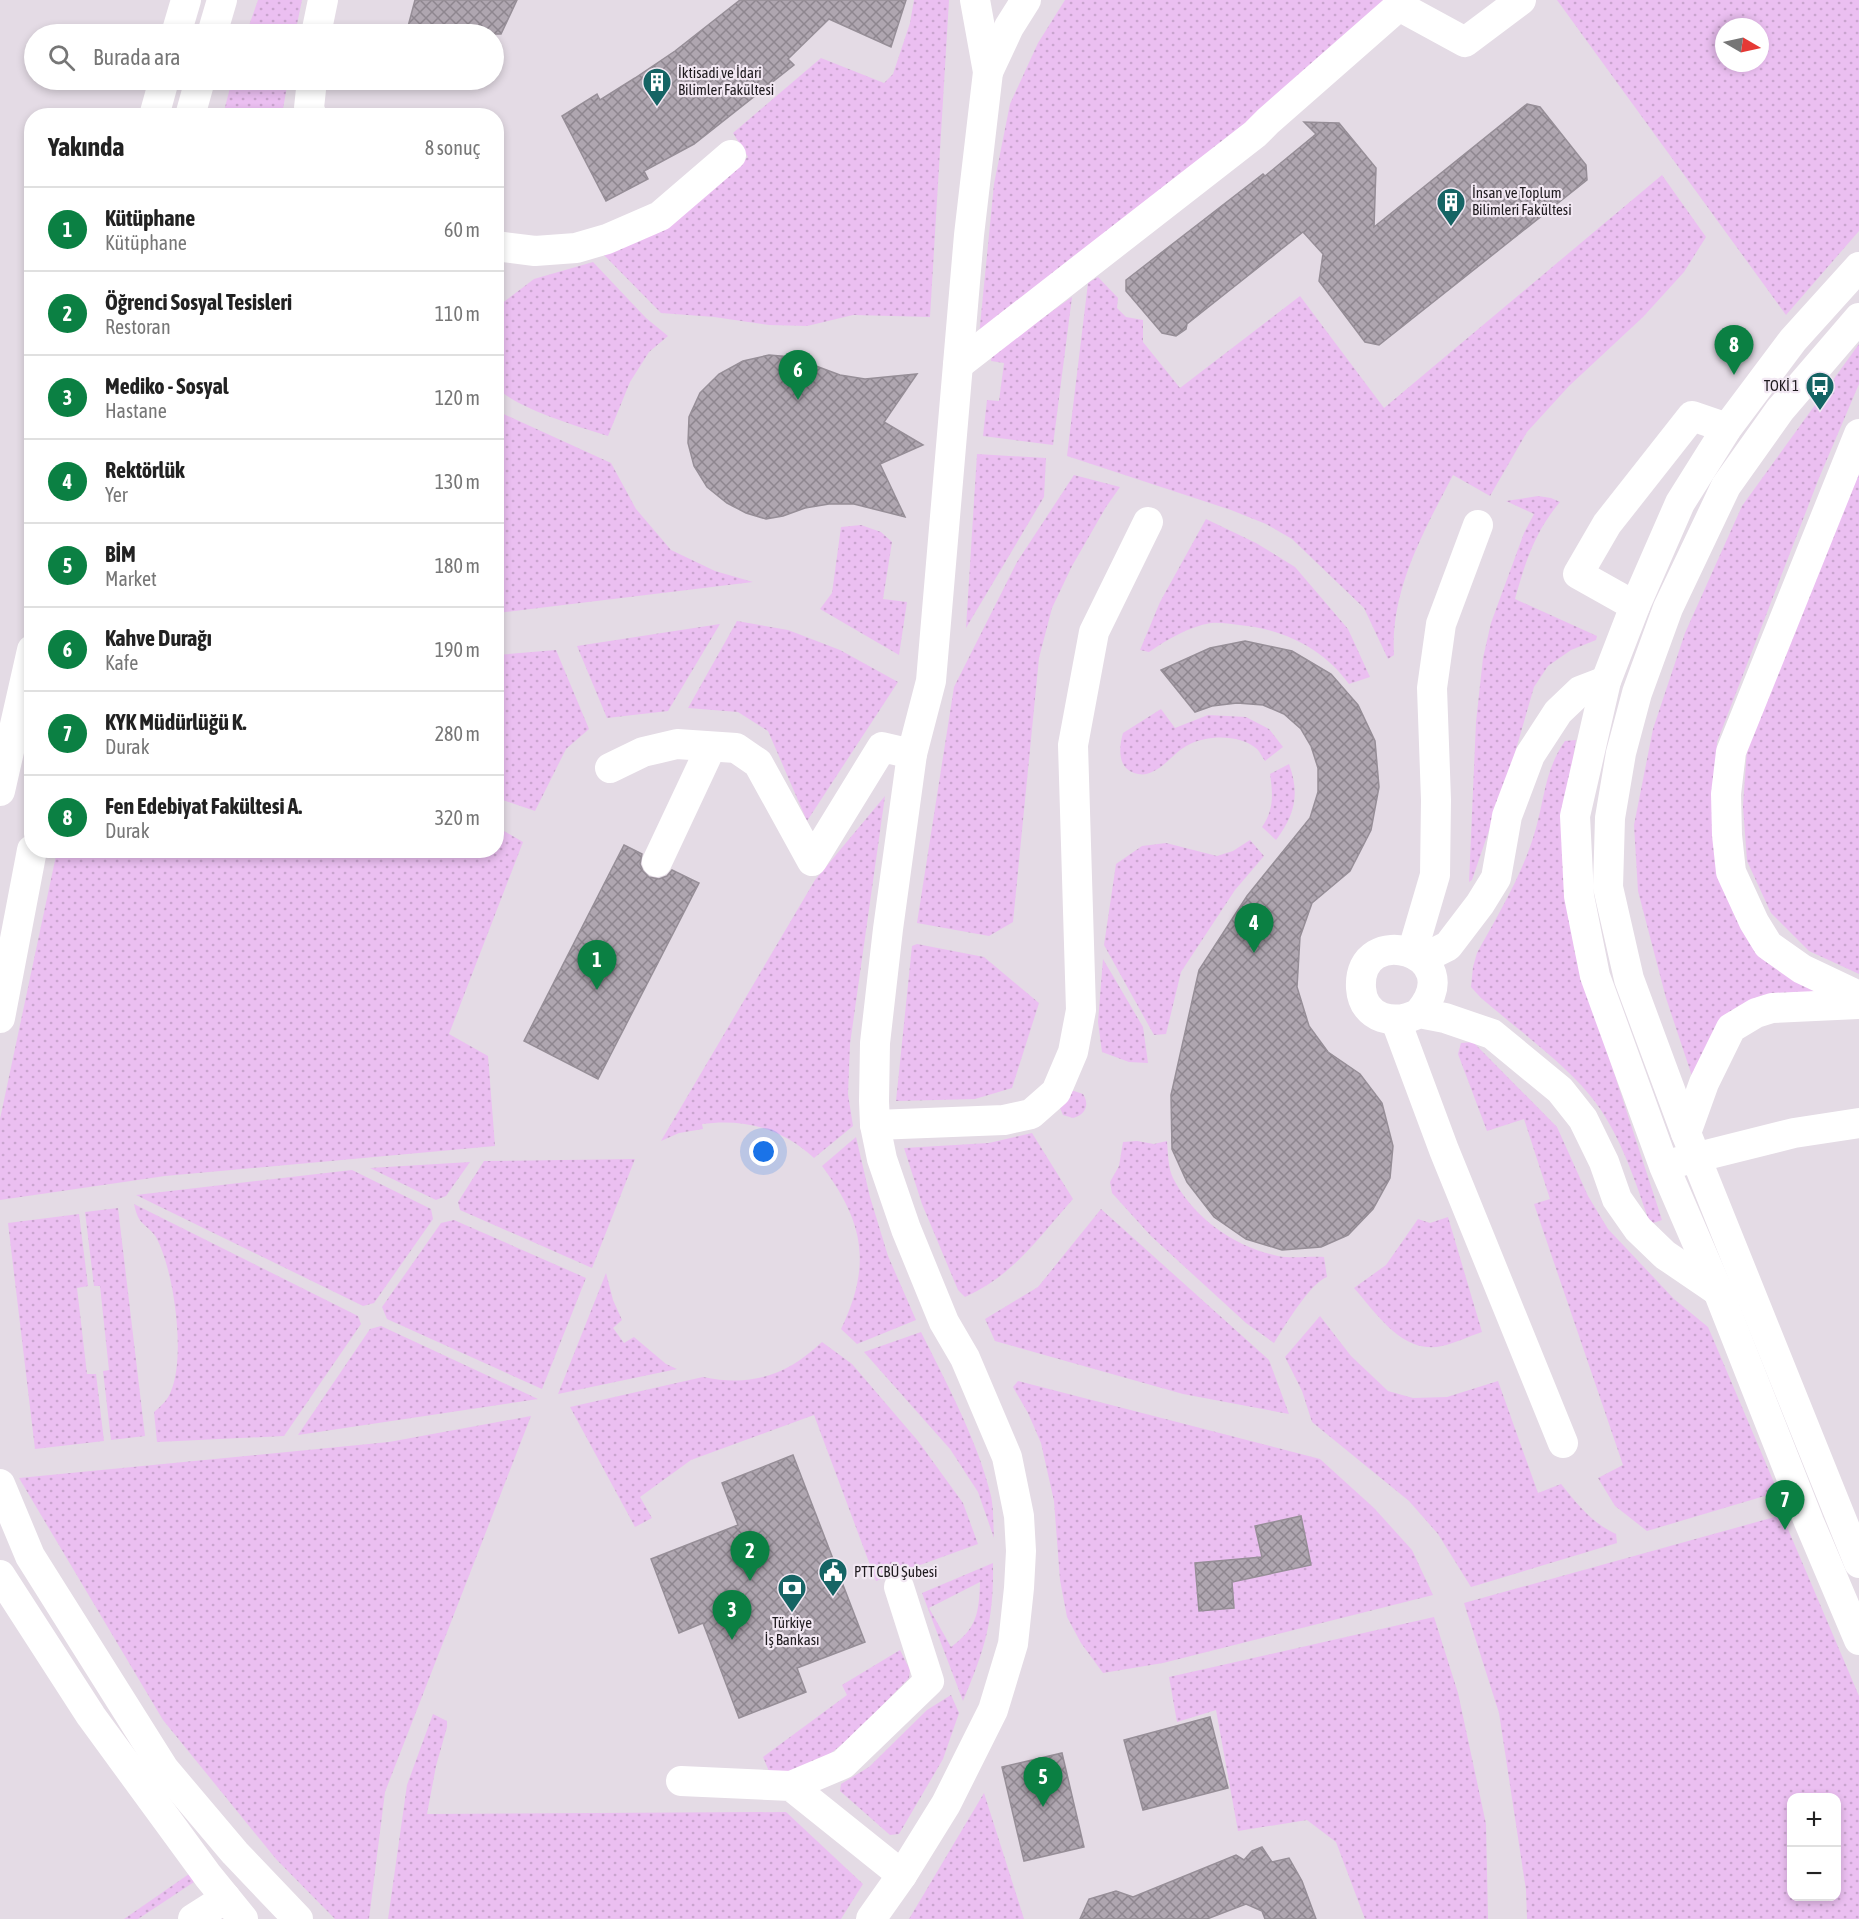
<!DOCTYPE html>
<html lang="tr">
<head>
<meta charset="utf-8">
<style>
	body { margin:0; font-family:"Asap Condensed",sans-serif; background:#f6f6f6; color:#222 }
	.controls { position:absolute; right:18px; bottom:18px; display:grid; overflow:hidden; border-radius:12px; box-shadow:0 3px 9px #0003 }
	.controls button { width:54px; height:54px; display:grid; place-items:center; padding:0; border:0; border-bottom:2px solid #e0e0e0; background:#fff; color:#222; font:30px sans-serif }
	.compass { position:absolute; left:1715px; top:18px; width:54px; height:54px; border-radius:50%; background:#fff; box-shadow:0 3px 9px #0003; rotate:99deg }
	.you { position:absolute; left:764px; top:1152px; width:21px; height:21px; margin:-15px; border:4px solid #fff; border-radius:50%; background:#1a73e8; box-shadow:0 0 0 9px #1a73e833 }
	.badge { display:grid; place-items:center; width:39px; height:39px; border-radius:50%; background:#0b8043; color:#fff; font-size:20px; font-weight:700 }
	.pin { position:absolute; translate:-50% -50px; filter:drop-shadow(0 2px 3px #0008) }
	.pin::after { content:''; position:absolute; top:32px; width:21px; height:18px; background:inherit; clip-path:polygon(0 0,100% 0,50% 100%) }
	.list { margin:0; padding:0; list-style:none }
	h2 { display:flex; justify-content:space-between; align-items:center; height:78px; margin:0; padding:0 24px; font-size:26px }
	h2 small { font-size:20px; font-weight:400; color:#767676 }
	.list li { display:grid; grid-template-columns:39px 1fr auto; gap:18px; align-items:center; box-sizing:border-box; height:84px; padding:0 24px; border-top:2px solid #e0e0e0 }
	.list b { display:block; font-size:22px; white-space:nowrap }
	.list p { margin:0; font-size:20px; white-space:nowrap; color:#767676 }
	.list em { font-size:20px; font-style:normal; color:#767676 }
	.icon { flex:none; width:33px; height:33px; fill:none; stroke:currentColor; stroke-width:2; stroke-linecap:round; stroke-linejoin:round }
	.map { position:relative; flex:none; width:1859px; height:1919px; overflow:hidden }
	.search { position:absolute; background:#fff; box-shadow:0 3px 9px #0003; left:24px; top:24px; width:480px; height:66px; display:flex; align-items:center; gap:15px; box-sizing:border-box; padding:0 21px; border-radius:33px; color:#767676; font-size:22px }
	.panel { position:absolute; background:#fff; box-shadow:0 3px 9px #0003; left:24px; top:108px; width:480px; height:750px; border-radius:24px }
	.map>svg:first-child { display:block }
</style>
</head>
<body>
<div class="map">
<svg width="1859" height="1919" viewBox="0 0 1859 1919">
	<defs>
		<pattern id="grass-dots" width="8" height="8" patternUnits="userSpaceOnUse" patternTransform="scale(1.5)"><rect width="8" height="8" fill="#ebbff1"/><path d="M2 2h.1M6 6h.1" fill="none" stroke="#c9a4ce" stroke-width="1.8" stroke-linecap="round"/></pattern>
		<pattern id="building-cross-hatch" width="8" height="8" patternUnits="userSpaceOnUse" patternTransform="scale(1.5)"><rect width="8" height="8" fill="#afa6b0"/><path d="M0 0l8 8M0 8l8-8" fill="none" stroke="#8e868f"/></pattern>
	</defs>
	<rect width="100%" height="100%" fill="#e4dbe5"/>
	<g fill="url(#grass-dots)" fill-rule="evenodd">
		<path d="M258,0H302L295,34H246Z"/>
		<path d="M914,0H949L930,317L853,315L807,326L769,325L714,317L661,313L603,254L658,225L748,157L733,133L821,58L884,83L893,74L910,23Z"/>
		<path d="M1065,0H1389L1255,118L979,336L994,184L1010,104L1038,43Z"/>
		<path d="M1557,0H1859V231L1786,315ZM1724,27H1760V63H1724Z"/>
		<path d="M232,80H288L282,115H223Z"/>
		<path d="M1662,175L1706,237L1684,272L1643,317L1569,386L1527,432L1490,496L1453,475C1424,531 1390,590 1394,655L1388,659L1364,608L1292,539L1266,524L1231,510L1067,456L1088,283L1098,277L1118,298L1117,308L1126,317L1143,320V342L1180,388L1300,296L1384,408Z"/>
		<path d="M593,262L646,318L668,336L649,352L630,382L608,436C580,427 514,408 497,387V307L534,279Z"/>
		<path d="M1072,297L1053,445L983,436L987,400L999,401L1004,363L991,361L992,354Z"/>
		<path d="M1859,344V384L1819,478L1717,742L1712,828L1729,891L1831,996L1733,1023L1699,1097L1666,998L1638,891L1634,825L1653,729L1685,633L1742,506Z"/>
		<path d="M497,411L611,463L636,509L671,550L715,571L753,582L497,613Z"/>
		<path d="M977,454L1046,458L1044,497L966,628Z"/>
		<path d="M1859,462V974L1809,951L1771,913L1747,861L1743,806L1747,749Z"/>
		<path d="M1074,475L1120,487L1106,507L1072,566L1052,608L1039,658L1013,922L989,936L917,923L954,687L1017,562Z"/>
		<path d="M1538,496L1551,498L1560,502C1535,531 1525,563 1515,599L1597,636L1596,640L1571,650L1548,666L1534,687L1512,763L1472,880L1469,882L1476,722L1483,658L1491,623L1524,533L1534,514L1506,501Z"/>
		<path d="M1206,519L1256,543L1295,567L1348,629L1370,677L1349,684C1323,648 1283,629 1239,625C1230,624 1220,622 1211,623C1188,627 1168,639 1149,652L1140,650L1160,602Z"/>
		<path d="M861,525L881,532L892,542L883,599L907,602L899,655L820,609L832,593L841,527Z"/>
		<path d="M737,621L788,630L840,650L898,682L807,821L768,731L738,712L688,708Z"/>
		<path d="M720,624L668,711L607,718L577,646Z"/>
		<path d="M556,650L589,729L566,749L535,811L497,798V655Z"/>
		<path d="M1161,709L1175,728L1208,715L1246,717L1269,729L1283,747L1265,761C1262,757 1260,752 1257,749C1240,734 1208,735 1190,744C1175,751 1166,766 1152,772C1146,775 1140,775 1134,773C1117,767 1119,747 1123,733Z"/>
		<path d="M1576,740L1566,800L1567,906L1575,953L1662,1220L1650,1224C1636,1183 1622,1139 1596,1103C1569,1066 1517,1029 1481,998L1471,987L1473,967L1477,953C1499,913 1524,872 1536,828C1545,796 1545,770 1565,741Z"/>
		<path d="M1289,764C1300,794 1295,815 1276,840L1262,827C1274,810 1273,794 1270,774Z"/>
		<path d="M885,796L850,1044L848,1094L853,1126L814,1158C783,1129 745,1118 702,1124L703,1129L679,1133L661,1141L815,880Z"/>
		<path d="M497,827L523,842L449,1034L488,1056L495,1146L165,1176L0,1200V1119L57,851L496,850Z"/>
		<path d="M1250,840L1264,856L1235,890L1181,972L1166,1034L1154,1035L1104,945L1116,864L1142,846L1166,843L1217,856L1233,851Z"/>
		<path d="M917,944L984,957L1039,1003L1012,1088L975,1099L896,1101L912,946Z"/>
		<path d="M1103,959L1143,1027L1148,1063L1129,1062L1102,1052L1098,1022Z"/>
		<path d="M1473,1042L1557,1127L1588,1196L1608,1229L1674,1299L1708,1327L1778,1492L1647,1531L1615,1506L1598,1478L1623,1465L1534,1204L1550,1199L1524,1119L1487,1131L1458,1054L1461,1043Z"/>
		<path d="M1071,1090L1083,1094C1090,1105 1085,1115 1073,1118L1063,1115L1059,1106Z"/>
		<path d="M1032,1133L1073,1199C1037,1239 1015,1274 965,1297L958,1290L922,1204L904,1148L989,1143Z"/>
		<path d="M856,1137L870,1197L888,1256L916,1320L857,1344L841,1329C872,1265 864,1222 822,1166Z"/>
		<path d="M1137,1141L1154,1144L1167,1141C1168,1153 1168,1168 1173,1178C1193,1218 1235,1247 1278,1256C1292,1259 1309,1256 1324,1257L1327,1277C1310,1283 1284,1327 1274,1343L1246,1323L1151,1236L1112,1193L1110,1182L1119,1166L1123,1142Z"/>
		<path d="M635,1159L592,1268L460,1210L458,1202L484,1161Z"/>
		<path d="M470,1162L446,1196L436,1200L370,1168Z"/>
		<path d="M352,1170L431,1209L433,1219L374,1303L363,1306L136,1195Z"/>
		<path d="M134,1204L358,1316L361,1324L284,1436L157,1442L154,1412C161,1406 168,1400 171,1391C186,1356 174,1270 156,1237C151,1229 141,1224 138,1217C136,1213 135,1208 134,1204Z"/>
		<path d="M118,1208L145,1436L111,1440L103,1371L109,1370L100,1286H94L85,1212Z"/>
		<path d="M1101,1209L1269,1360L1289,1414L1183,1394L995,1341L985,1319L1038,1287Z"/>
		<path d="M79,1214L88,1286L77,1288L87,1374H96L104,1441L35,1449L8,1223Z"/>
		<path d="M1448,1217L1482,1332C1469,1336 1456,1343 1442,1346C1403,1355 1377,1314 1354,1288L1386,1265L1418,1219L1430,1223Z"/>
		<path d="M454,1220L586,1278L542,1389L387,1319L382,1307L441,1223Z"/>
		<path d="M606,1273L613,1300L622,1320L613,1328L624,1343L634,1337L666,1364L677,1369L558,1394Z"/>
		<path d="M1320,1316L1351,1356L1388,1391L1413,1398L1447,1397L1498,1381L1538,1493L1561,1484C1578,1505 1592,1523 1616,1534L1617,1543L1471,1587L1438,1534L1409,1501L1312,1422L1302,1391L1285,1357Z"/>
		<path d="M381,1326L538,1399L298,1435L370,1329Z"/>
		<path d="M921,1332C945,1380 977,1440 990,1492C994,1506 993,1523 994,1538L978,1492L950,1449L864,1352Z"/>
		<path d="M822,1342L852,1364L918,1441L963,1503L978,1544L876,1581L814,1415L691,1460L640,1497L652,1518L635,1527L570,1407L703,1377C751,1387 786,1376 822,1342Z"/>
		<path d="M1018,1381L1320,1459L1374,1508L1412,1550L1433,1595L1163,1663L1103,1673L1081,1643L1067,1617L1060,1580L1054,1501L1041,1443L1028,1413L1013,1387Z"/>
		<path d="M531,1416L385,1792L369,1919H335L276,1859L163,1720L19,1478L389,1442Z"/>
		<path d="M1782,1515L1859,1696V1919H1527L1526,1890L1499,1713L1464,1603ZM1792,1798H1836V1896H1792Z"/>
		<path d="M993,1563C994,1620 985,1649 963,1701L922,1593ZM980,1582C979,1613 977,1628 951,1647L929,1608Z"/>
		<path d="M1434,1617L1458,1693L1486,1824L1488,1919H1365L1336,1842L1307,1820L1238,1831L1216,1710L1177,1722L1169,1677Z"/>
		<path d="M900,1650L910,1670L909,1678C885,1702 849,1744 820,1760C805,1769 788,1773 771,1776L763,1757L847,1695L842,1685Z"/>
		<path d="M951,1695L959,1713L943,1759L899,1834L890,1835L840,1791L841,1784L869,1767L927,1710Z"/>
		<path d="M433,1714L447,1721V1727L436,1766L427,1814L786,1812L863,1884L841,1919H388L407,1785Z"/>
		<path d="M984,1793L1024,1919H909Z"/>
		<path d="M189,1874L194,1882L138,1919H124Z"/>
	</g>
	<g fill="url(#building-cross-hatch)" stroke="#968e97" stroke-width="1.5">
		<path d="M415,0H517L501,34H406Z"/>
		<path d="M740,0H906L891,47L829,19L788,59L794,65L694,144L644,171L648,179L606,201L562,116L597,94L600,100L635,78L675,51Z"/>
		<path d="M1527,104L1540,107L1586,165L1587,180L1379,345L1365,342L1319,281L1323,254L1303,232L1187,324L1186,329L1176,336L1162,333L1126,291V280L1263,174L1265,176L1316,134L1304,122L1339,123L1376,168L1374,227Z"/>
		<path d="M769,355L792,357L840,375L865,379L917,374L884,422L923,445L880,464L905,517L854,504H829L805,508L783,516L766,519L746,513L727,503L707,487L694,466L688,443L689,417L700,393L719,374L743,361Z"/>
		<path d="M1245,641L1292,651L1331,674L1358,705L1375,741L1379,787L1371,830L1350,871L1312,903L1300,937L1297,987L1309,1026L1328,1052L1360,1074L1382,1103L1393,1146L1390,1178L1373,1209L1348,1235L1321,1247L1282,1250L1246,1239L1214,1217L1187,1182L1172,1149L1171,1095L1199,970L1247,896L1310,818L1318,792V768L1311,746L1301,729L1284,714L1263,705L1237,703L1212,706L1195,712L1161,670L1210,648Z"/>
		<path d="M624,845L642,854L640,864L643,871L649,877L659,879L667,876L672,870L699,883L598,1079L524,1041Z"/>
		<path d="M793,1455L865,1642L797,1668L806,1692L739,1718L703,1623L679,1633L651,1559L738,1525L722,1483Z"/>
		<path d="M1301,1516L1311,1565L1232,1582L1234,1608L1199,1611L1195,1563L1262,1557L1255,1526Z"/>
		<path d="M1210,1717L1228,1788L1143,1810L1124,1740Z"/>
		<path d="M1062,1753L1084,1847L1024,1861L1002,1767Z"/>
		<path d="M1262,1847L1272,1862L1289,1858L1302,1881L1316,1919H1265L1262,1911L1246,1904L1207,1919H1080L1089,1899L1116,1891L1133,1897L1236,1855L1244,1860L1252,1851Z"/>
	</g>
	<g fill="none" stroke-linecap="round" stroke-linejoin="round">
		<g stroke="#fff" stroke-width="30">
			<path d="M176,34L186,0"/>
			<path d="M212,34L222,0"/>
			<path d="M316,34L323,0"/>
			<path d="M988,72L1009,27L1026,0"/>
			<path d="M312,80L309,108L312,116"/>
			<path d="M154,116L164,80"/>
			<path d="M190,116L200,80"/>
			<path d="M496,246L535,251L576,248L607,239L660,216L731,155"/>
			<path d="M1859,267L1793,340L1727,428L1680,503L1635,606L1606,681L1575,816L1579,896L1595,976L1664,1166L1718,1291L1809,1522L1859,1640"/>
			<path d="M1859,318L1780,410L1726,486L1668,608L1637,693L1621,753L1610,818L1608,887L1629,979L1686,1133L1859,1563"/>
			<path d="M958,365L1255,134L1268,121L1399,6L1465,42L1521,0"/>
			<path d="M1859,434L1731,752L1726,794L1727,835L1731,872L1754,922L1768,945L1802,969L1859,996"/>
			<path d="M1635,606L1578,574L1607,524L1692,416L1727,428"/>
			<path d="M610,768L643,752L677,744L736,748L758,763L812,861L882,747L912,754"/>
			<path d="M0,791L32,650"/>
			<path d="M657,862L711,747"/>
			<path d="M1412,953L1435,875L1436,800L1432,688L1441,624L1478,525"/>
			<path d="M1422,959L1448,946L1480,904L1496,878L1507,816L1530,755L1558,712L1580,691L1606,681"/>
			<path d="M1419,1013C1471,952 1357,920 1361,988C1363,1020 1396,1026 1419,1013L1445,1018L1492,1034L1560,1090L1583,1119L1604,1162L1617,1199L1638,1229L1665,1255L1718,1291"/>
			<path d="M0,1018L32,850"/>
			<path d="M1396,1021L1444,1150L1563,1443"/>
			<path d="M875,1125L1004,1120L1031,1114L1056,1092L1073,1052L1081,1010L1073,745L1094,632L1148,522"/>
			<path d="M1686,1133L1704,1083L1731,1028L1756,1013L1772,1008L1859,1004"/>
			<path d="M1678,1162L1794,1133L1859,1123"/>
			<path d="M0,1484L30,1556L164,1769L235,1853L298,1919"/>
			<path d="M0,1575L91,1716L208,1876L243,1919"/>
			<path d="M681,1781L791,1786L902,1875"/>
			<path d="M791,1786L843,1764L929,1681L899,1587"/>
			<path d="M193,1919L226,1898"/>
			<path d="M871,1919L902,1875L946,1804L993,1710L1013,1644L1019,1588L1021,1551L1019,1516L1007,1457L965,1358L944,1322L906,1229L882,1159L875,1125L874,1101L875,1043L888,929L912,754L931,681L969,235L988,72L975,0"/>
		</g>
	</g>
	<defs>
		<g id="building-pin" transform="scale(1.5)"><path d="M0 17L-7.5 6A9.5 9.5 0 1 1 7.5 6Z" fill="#156464" stroke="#f2e8f3"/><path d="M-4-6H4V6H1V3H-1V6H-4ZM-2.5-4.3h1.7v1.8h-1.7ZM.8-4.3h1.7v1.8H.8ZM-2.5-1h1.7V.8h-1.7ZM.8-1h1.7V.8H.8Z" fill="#fff"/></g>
		<g id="bus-pin" transform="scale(1.5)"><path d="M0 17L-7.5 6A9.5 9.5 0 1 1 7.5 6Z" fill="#156464" stroke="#f2e8f3"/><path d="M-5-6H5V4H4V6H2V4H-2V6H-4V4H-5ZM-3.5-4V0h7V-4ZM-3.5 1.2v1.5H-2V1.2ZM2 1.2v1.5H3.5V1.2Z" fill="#fff"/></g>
		<g id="civic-pin" transform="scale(1.5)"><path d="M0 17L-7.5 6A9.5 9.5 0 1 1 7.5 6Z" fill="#156464" stroke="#f2e8f3"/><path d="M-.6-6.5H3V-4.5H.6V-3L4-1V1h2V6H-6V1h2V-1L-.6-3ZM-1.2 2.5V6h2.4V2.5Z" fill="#fff"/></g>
		<g id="bank-pin" transform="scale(1.5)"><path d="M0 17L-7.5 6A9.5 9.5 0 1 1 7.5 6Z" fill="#156464" stroke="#f2e8f3"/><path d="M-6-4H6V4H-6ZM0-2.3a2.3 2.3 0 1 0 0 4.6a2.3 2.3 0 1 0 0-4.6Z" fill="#fff"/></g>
	</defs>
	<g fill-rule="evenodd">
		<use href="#building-pin" x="657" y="82"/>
		<use href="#building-pin" x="1451" y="202"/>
		<use href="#bus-pin" x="1820" y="386"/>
		<use href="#civic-pin" x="833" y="1572"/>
		<use href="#bank-pin" x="792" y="1588"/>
	</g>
	<g text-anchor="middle" stroke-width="4.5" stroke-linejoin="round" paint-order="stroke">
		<g font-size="15" fill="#1e1a1e" stroke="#f2e8f3" text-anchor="start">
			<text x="678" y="78">İktisadi ve İdari<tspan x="678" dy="17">Bilimler Fakültesi</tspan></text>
			<text x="1472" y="198">İnsan ve Toplum<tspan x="1472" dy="17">Bilimleri Fakültesi</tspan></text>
			<text x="1799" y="391" text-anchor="end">TOKİ 1</text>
			<text x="854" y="1577">PTT CBÜ Şubesi</text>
			<text x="792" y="1628" text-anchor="middle">Türkiye<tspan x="792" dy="17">İş Bankası</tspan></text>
		</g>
	</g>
</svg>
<div class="controls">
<button>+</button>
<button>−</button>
</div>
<svg class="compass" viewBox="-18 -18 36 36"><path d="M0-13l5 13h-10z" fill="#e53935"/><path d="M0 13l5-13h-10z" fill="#767676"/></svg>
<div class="you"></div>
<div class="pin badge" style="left:597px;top:990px">1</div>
<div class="pin badge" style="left:750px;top:1581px">2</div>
<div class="pin badge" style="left:732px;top:1640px">3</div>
<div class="pin badge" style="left:1254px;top:953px">4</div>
<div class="pin badge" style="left:1043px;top:1807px">5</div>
<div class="pin badge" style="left:798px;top:400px">6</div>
<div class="pin badge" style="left:1785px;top:1530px">7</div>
<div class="pin badge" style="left:1734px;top:375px">8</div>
<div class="search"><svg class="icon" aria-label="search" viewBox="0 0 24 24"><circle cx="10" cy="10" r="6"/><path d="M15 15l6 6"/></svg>Burada ara</div>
<section class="panel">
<h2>Yakında<small>8 sonuç</small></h2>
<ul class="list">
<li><span class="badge">1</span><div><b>Kütüphane</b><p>Kütüphane</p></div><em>60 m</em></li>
<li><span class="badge">2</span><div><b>Öğrenci Sosyal Tesisleri</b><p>Restoran</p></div><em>110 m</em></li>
<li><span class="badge">3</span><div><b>Mediko - Sosyal</b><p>Hastane</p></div><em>120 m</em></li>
<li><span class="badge">4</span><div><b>Rektörlük</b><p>Yer</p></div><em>130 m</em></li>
<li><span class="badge">5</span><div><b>BİM</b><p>Market</p></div><em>180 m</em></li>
<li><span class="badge">6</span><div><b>Kahve Durağı</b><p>Kafe</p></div><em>190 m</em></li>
<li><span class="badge">7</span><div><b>KYK Müdürlüğü K.</b><p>Durak</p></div><em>280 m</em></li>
<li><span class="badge">8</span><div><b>Fen Edebiyat Fakültesi A.</b><p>Durak</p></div><em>320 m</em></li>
</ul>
</section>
</div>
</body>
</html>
